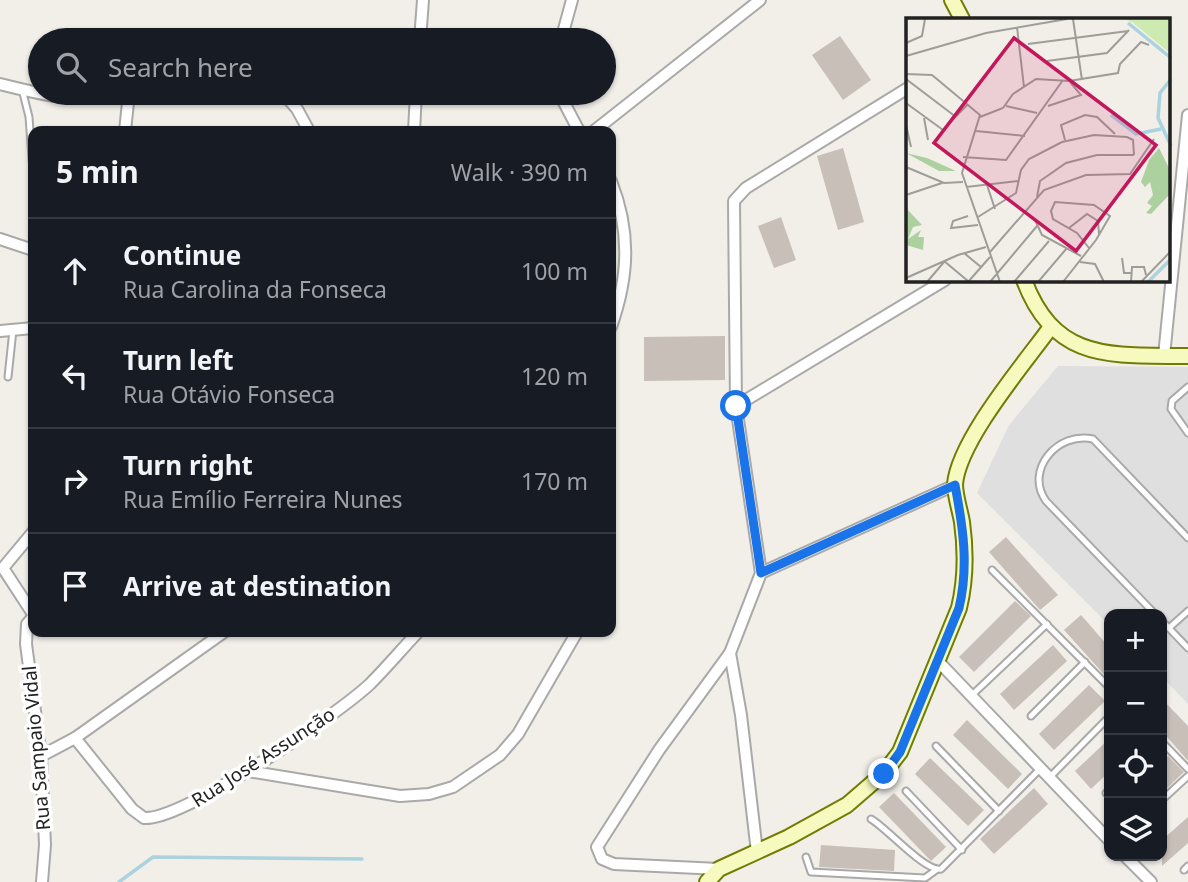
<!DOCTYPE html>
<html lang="en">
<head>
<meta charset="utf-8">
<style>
	body { margin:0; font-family:"Noto Sans",sans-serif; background:#20242c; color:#f1f3f6 }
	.controls { position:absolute; right:21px; bottom:21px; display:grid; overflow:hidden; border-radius:14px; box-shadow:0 2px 5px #0004 }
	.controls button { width:63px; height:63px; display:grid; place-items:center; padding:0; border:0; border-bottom:2px solid #363941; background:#171b24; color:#f1f3f6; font:35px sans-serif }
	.stop { position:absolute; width:21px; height:21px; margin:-16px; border:5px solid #1a73e8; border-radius:50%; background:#fff }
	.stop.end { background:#1a73e8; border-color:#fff; box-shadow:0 2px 7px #0008 }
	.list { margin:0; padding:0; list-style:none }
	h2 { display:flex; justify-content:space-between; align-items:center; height:91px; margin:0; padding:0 28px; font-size:30px }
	h2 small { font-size:23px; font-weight:400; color:#9ea1a6 }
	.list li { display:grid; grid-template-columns:46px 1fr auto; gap:21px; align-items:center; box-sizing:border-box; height:105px; padding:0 28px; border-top:2px solid #363941 }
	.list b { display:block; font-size:26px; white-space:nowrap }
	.list p { margin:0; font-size:23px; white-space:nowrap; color:#9ea1a6 }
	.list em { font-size:23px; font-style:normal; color:#9ea1a6 }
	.icon { flex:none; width:38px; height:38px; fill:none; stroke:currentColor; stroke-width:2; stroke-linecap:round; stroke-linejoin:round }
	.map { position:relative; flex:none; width:1188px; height:882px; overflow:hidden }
	.search { position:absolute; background:#171b24; box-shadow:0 2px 5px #0004; left:28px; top:28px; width:588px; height:77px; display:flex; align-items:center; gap:18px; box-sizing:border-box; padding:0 24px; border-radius:38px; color:#9ea1a6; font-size:26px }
	.panel { position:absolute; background:#171b24; box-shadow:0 2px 5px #0004; left:28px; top:126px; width:588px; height:511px; border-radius:14px }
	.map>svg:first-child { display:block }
</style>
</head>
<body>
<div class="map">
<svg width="1188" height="882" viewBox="0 0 1188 882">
	<rect width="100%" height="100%" fill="#f2efe9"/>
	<path fill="#e0dfdf" d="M1058,366L1188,367V704L1162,677V614H1109V625L977,493L1009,425Z"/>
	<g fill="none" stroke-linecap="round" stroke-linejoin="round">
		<path stroke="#aad3df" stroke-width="3.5" d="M119,882L153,857L362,859"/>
	</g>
	<g fill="#c7bfb8">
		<path d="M840,36L871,80L843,100L812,55Z"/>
		<path d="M843,148L864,222L838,230L817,156Z"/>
		<path d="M781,217L796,260L774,268L758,226Z"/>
		<path d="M725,336V380L644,381V337Z"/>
		<path d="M1006,537L1058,595L1040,610L989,552Z"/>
		<path d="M1015,601L1031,616L974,672L959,657Z"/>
		<path d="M1081,615L1109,647V680L1064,630Z"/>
		<path d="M1053,645L1067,661L1014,710L1000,694Z"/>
		<path d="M1089,685L1105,701L1054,750L1039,734Z"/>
		<path d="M1162,699L1188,726V761L1162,731Z"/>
		<path d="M967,720L1022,774L1008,789L953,735Z"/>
		<path d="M1109,739V772L1091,789L1075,771Z"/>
		<path d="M1168,756L1184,772L1162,793V763Z"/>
		<path d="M930,758L984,810L968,826L915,774Z"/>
		<path d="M1034,788L1048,804L994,854L980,839Z"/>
		<path d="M894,793L946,847L931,861L879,807Z"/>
		<path d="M1188,817V843L1162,866V840Z"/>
		<path d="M821,845L895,850L894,871L819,867Z"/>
	</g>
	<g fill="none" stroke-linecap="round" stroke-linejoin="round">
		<g stroke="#a9a9a9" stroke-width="9">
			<g id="lane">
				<path d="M22,89L29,117L33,172"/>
				<path d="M8,377L13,330"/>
				<path d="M1188,387L1172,401L1171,409L1188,433"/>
				<path d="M992,570L1109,687"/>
				<path d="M1155,614L1046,501C1024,470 1058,431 1093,439L1188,538"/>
				<path d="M1162,621L1188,648"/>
				<path d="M1169,628L1188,611"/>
				<path d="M971,696L1047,624"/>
				<path d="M1031,716L1085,662"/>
				<path d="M1162,742L1188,769"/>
				<path d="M936,746L999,811"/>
				<path d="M1049,778L1109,717"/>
				<path d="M906,791L962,850"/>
				<path d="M1106,793L1109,790"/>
				<path d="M1162,800L1188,776"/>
				<path d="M871,819C888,829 925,872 941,869L1040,769"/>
				<path d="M806,857L811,872L925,878L936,870"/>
				<path d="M1184,870L1188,866"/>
			</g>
		</g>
		<g stroke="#a9a9a9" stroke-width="14">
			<g id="street">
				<path d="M420,40L423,0"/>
				<path d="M561,40L572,0"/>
				<path d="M0,84C44,95 76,104 121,93"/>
				<path d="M283,93L297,109L309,131"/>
				<path d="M559,93L579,131"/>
				<path d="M125,131L129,93"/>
				<path d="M414,131L416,93"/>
				<path d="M594,131L760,0"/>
				<path d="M611,181C631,232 629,276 611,327"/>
				<path d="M0,239L33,250"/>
				<path d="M0,331L33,328"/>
				<path d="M1164,356L1188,115"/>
				<path d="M736,406L945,280"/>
				<path d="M33,532L3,568L33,614"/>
				<path d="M761,573L955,485"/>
				<path d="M33,617L27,624L26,644L41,756L45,845L42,882"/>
				<path d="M937,660L1109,840"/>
				<path d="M75,738L132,809L144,818C183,821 338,714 370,684C387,667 402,649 418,632"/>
				<path d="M41,756L75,738L224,632"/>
				<path d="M248,771L400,796L429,794L453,787L500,755L518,734L577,632"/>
				<path d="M757,852L741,715L730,653L761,573L736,406L734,201L746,188L908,88"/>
				<path d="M1125,856L1151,882"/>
				<path d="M719,869L614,864L602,859L597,847L659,750L730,653"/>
			</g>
		</g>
		<g stroke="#707d05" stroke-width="18">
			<g id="secondary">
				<path d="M952,0L962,19"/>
				<path d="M1024,280C1055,363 1112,355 1188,356"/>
				<path d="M707,882L719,869L789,837L847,805L884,773L900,752L959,608C966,579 966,551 962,522C960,510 955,496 955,484C959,440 1024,364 1050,328"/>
			</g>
		</g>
		<use href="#lane" stroke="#fff" stroke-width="5"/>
		<use href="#street" stroke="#fff" stroke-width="10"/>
		<use href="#secondary" stroke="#f7fabf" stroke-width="14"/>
	</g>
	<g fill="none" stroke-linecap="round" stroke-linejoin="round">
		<path stroke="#1a73e8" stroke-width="9" d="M736,406L761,573L955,485C963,527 969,566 959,608L900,752L884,774"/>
	</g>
	<g text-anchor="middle" stroke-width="7" stroke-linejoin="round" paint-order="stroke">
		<g font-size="19" fill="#222" stroke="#fff">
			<text transform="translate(36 748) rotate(-95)" y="7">Rua Sampaio Vidal</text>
			<text transform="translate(263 757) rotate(-33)" y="7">Rua José Assunção</text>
		</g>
	</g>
	<g transform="translate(906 18)">
		<rect width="264" height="264" fill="#f2efe9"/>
		<path d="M218,1H264V35L226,4Z" fill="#cdebb0"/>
		<path d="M253,130L264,152V176L245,196L240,195L246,188L241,185L247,177L244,164L239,169L235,164L243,142ZM0,135L21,140L50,153H33ZM0,190L16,207L7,209L2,221L15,212L12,219H18L17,232L0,227Z" fill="#add19e"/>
		<path fill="none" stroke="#aad3df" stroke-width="3.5" d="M222,5L265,40M265,61L254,75L252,100L265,128M205,97L230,116L255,111M242,264L265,241"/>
		<path fill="none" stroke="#9f9d99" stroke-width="2" d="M167,1L176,62M111,9L118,69M0,25L16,18L19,1M122,26L222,13M0,38L80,15L161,1M141,43L201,35L223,12M0,56L26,57L74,97L56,155L94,264M0,61L50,99M0,85L37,112L62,86M100,88L131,95M142,88L175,77L164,64M74,99L97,90L107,76L130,61L163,63L212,55L214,46L235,24L243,27M18,100L22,122M0,107L5,129M70,113L119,118M159,122L155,107L179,97L191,99L209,116M57,139L100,142L157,62M0,149L38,165L57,164M80,164L89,191M60,169L113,163M0,177L36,165M131,179L134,163L160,145L191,137H228M62,198L47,203L45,210L72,207M72,199L110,175L115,152L123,141L156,124L188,117L221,119L227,122L228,137M129,202L136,217L175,238M163,210L181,196L192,203L193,216M84,234L138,172L180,157L224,156L248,121M58,235L75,249M216,240L218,255H225M38,243L62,263M174,244L189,246L198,264M0,260L52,237L80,229M21,264L38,244M62,264L84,239M84,264L131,208M108,264L143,223M132,264L161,230M157,264L190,222L204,198L188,187L149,184L145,193L147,201L171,215L183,230M225,264L226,249H238L240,257M235,264L265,233"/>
		<path fill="#c2185b" fill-opacity="0.15" stroke="#c2185b" stroke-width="3.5" d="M108,20L250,127L170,233L28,125Z"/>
		<rect width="264" height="264" fill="none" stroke="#222" stroke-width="3.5"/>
	</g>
</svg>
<div class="controls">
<button>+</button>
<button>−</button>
<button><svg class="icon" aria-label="locate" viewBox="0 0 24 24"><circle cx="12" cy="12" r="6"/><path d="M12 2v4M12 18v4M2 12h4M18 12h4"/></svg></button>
<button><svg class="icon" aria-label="layers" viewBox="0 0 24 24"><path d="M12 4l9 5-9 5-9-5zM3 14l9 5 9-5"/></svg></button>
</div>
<div class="stop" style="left:736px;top:406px"></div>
<div class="stop end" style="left:884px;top:774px"></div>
<div class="search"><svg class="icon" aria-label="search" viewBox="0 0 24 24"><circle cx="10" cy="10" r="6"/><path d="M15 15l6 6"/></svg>Search here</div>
<section class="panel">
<h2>5 min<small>Walk · 390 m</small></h2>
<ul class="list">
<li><svg class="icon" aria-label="ahead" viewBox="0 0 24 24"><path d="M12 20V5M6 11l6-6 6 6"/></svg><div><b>Continue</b><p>Rua Carolina da Fonseca</p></div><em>100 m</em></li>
<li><svg class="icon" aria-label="left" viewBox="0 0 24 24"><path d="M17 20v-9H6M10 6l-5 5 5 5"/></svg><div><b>Turn left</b><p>Rua Otávio Fonseca</p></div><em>120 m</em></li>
<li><svg class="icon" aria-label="right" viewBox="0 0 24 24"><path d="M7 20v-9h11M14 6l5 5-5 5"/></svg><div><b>Turn right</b><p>Rua Emílio Ferreira Nunes</p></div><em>170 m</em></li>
<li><svg class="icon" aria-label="arrive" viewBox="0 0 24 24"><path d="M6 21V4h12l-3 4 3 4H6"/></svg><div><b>Arrive at destination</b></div></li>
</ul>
</section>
</div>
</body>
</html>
